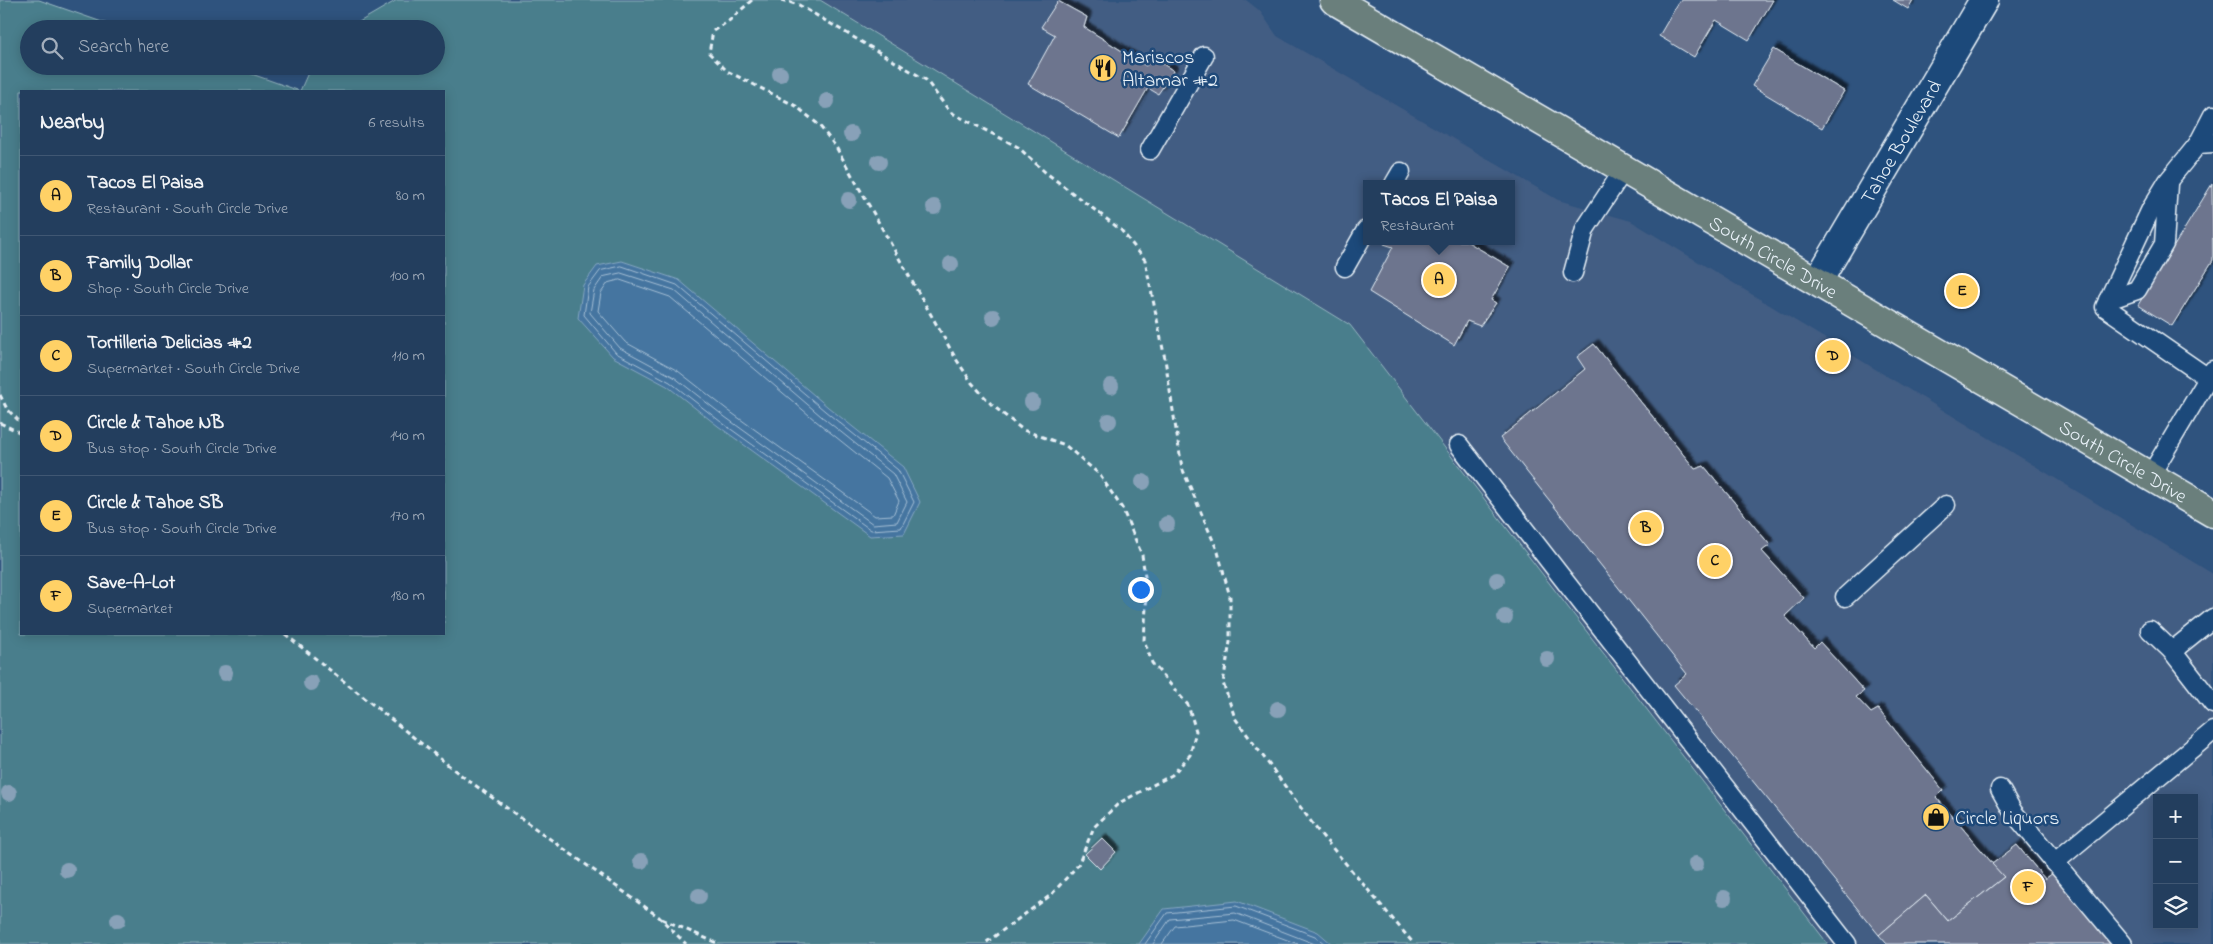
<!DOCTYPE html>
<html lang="en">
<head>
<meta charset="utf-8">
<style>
	body { margin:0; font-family:"Indie Flower",sans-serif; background:#2b4564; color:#f1f3f6 }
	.controls { position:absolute; right:15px; bottom:15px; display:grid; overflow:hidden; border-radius:0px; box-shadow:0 2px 12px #0003 }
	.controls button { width:45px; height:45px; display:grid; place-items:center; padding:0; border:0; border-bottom:1px solid #405773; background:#233e5e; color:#f1f3f6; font:25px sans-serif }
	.you { position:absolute; left:1140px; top:589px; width:18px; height:18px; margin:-12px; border:4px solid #fff; border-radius:50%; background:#1a73e8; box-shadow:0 0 0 8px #1a73e833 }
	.badge { display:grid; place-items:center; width:32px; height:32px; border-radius:50%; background:#ffd166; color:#111; font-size:16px; font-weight:700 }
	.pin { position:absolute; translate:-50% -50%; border:2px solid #fff; box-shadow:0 1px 5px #0006 }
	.popup { position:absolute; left:1363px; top:180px; width:152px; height:65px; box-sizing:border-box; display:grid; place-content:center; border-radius:0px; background:#233e5e; filter:drop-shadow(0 1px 4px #0005); font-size:16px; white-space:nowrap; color:#a3aebc }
	.popup b { font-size:19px; color:#f1f3f6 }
	.popup::after { content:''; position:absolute; left:50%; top:100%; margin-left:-10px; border:10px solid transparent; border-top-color:#233e5e }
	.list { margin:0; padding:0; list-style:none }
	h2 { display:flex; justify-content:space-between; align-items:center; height:65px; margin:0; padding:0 20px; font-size:21px }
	h2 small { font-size:16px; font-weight:400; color:#a3aebc }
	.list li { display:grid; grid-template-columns:32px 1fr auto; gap:15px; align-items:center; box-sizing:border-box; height:80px; padding:0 20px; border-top:1px solid #405773 }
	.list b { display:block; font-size:19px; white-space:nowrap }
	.list p { margin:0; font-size:16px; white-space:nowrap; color:#a3aebc }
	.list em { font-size:16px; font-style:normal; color:#a3aebc }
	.icon { flex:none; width:28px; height:28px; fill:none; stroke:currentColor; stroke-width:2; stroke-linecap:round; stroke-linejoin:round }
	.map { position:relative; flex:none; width:2213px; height:944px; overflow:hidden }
	.search { position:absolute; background:#233e5e; box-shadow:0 2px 12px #0003; left:20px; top:20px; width:425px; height:55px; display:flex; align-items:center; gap:12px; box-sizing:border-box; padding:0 18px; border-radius:28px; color:#a3aebc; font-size:19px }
	.panel { position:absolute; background:#233e5e; box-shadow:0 2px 12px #0003; left:20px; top:90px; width:425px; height:545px; border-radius:0px }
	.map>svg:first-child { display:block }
</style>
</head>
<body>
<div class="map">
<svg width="2213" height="944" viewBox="0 0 2213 944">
	<defs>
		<filter id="shadow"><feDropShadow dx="4.5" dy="-4.5" stdDeviation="1" flood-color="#0009"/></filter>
	</defs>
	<rect width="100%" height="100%" fill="#2f537e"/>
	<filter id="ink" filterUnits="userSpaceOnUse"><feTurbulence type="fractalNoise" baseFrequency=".02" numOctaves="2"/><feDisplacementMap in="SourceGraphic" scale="10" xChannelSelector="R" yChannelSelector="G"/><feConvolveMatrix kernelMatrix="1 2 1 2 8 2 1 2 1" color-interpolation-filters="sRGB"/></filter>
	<g filter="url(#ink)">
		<path fill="#425d83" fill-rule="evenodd" d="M820,0H1246L1260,11L1277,36L1558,200L1631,221L2213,574V944H1828L1350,325ZM1366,184H1512V241H1366ZM2157,798H2194V925H2157Z"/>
		<path fill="#497e8c" stroke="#98b8c2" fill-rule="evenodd" d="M0,0H39L122,29H29V66H229L300,91L311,66H436V29H347L397,0H820L1350,325L1828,944H0ZM21,91H444V634H21Z"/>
		<g fill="#4475a0" stroke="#86a7c3">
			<path d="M622,261L679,280L828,407L903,467L920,502L904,534L870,536L718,426L667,386L613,357L578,318L583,285L597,266Z"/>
			<path d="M1237,901L1318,932L1332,944H1139L1164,909Z"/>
		</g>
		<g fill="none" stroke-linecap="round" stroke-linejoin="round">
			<g stroke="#a6bfd5" stroke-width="1">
				<path d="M622,266L677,285L825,411L898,470L914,502L901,528L871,530L721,422L670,382L616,353L584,315L588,287L600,271Z"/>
				<path d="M621,273L674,290L821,416L893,474L907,502L897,522L873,524L725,417L674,377L620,348L590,313L594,290L603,277Z"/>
				<path d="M620,280L670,297L816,421L887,478L899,501L893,515L875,516L729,411L678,371L625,342L598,311L601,293L608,283Z"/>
				<path d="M1145,944L1167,913L1236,906L1315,936L1325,944"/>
				<path d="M1153,944L1170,919L1235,913L1315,944"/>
				<path d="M1162,944L1175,926L1234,920L1298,944"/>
			</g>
		</g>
		<g fill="#6d758e" stroke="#e8f1f8" filter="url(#shadow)">
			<path d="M1680,0H1773L1749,40L1716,20L1694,57L1659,36Z"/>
			<path d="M1893,0H1913L1908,9Z"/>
			<path d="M1058,1L1087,17L1084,27L1146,66L1150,56L1174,71L1158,94L1148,88L1119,138L1028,84L1055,35L1041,27Z"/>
			<path d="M1774,49L1844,91L1822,128L1752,86Z"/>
			<path d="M2212,184L2213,260L2172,326L2138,305Z"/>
			<path d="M1385,241H1466L1510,267L1491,300L1496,303L1480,326L1467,321L1454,345L1369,292L1393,247L1384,244Z"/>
			<path d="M1594,344L1695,469L1704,466L1770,545L1762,551L1804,598L1785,616L1814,648L1820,642L1864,691L1856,697L1871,713L1878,709L1943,790L1936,797L2004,877L1948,921L1926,895L1879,935L1674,685L1687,674L1500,438L1585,369L1577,357Z"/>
			<path d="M1102,838L1116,852L1100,869L1085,854Z"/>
			<path d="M2017,845L2045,879L2053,873L2112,944H1887L1879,935L1926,895L1948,921L2004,877L1992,864Z"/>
		</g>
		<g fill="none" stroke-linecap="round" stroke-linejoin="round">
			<g stroke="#e8f1f8" stroke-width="21">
				<g id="lane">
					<path d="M2198,144L2213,115"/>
					<path d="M1150,150L1204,56"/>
					<path d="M1394,184L1401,172"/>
					<path d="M1345,267L1366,230"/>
					<path d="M1573,273L1585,229L1625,168"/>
					<path d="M2108,300L2137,290L2164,244L2168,184"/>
					<path d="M2208,378L2105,307L2151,209L2168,181L2198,144L2213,143"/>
					<path d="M1459,445L1847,944"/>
					<path d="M2150,476L2213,370"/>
					<path d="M1845,597L1946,505"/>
					<path d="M2150,630L2172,651L2213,704"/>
					<path d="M2172,651L2213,618"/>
					<path d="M2000,789L2013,812L2123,944"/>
					<path d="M2054,863L2213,731"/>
				</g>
			</g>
			<g stroke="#e8f1f8" stroke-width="31">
				<g id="street">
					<path id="s1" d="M1818,281L1984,0"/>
				</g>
			</g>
			<g stroke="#e8f1f8" stroke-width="31">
				<g id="primary">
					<path id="s2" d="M1334,0L2213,513"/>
				</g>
			</g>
			<g stroke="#e8f1f8" stroke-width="3" stroke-dasharray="5 4" stroke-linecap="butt">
				<path d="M752,0L730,20L713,31L709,53L727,71L796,106L819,125L836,147L956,359L972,383L992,405L1023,430L1065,445L1099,474L1122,508L1142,555L1147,590L1144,640L1152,663L1188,705L1196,731L1190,755L1172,775L1119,803L1094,827L1078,865L1051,895L984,944"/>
				<path d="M781,0L799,5L926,80L950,112L1018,147L1045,172L1121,230L1145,260L1165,359L1182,468L1218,552L1230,597V642L1223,683L1235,718L1318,831L1414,944"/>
				<path d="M0,395L7,409L21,423"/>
				<path d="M0,423L21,433"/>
				<path d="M285,634L458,773L659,917L686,944"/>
				<path d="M662,919L719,944"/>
			</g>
			<use href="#lane" stroke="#1f4a7a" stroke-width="18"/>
			<use href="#street" stroke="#1f4a7a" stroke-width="28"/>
			<use href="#primary" stroke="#6a7f7c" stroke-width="28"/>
		</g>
		<g fill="#88a1b8">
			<circle cx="780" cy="74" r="8"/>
			<circle cx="827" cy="101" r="8"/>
			<circle cx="851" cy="134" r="8"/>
			<circle cx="879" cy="162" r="8"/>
			<circle cx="849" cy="200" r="8"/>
			<circle cx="934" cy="207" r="8"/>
			<circle cx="951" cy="264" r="8"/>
			<circle cx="993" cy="317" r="8"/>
			<circle cx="1111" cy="386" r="8"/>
			<circle cx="1032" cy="402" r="8"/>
			<circle cx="1109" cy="421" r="8"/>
			<circle cx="1143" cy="482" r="8"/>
			<circle cx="1167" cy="524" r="8"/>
			<circle cx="1497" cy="580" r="8"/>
			<circle cx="1505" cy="617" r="8"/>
			<circle cx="1547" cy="659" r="8"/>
			<circle cx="225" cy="673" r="8"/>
			<circle cx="311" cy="683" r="8"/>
			<circle cx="1278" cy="709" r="8"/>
			<circle cx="9" cy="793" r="8"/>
			<circle cx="641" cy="861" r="8"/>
			<circle cx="1696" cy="864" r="8"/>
			<circle cx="67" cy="870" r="8"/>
			<circle cx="699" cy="896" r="8"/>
			<circle cx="1724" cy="898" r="8"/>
			<circle cx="118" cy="920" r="8"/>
		</g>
	</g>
	<defs>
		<g id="restaurant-disc" transform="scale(1.4375)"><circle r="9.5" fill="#ffd166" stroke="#1f4a7a"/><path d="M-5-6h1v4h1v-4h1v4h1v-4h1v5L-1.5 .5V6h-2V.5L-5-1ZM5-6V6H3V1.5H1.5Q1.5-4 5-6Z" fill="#111"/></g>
		<g id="shop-disc" transform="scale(1.4375)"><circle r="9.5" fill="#ffd166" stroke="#1f4a7a"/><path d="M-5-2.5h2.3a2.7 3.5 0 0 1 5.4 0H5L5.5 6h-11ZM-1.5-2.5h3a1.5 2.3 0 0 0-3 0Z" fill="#111"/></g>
	</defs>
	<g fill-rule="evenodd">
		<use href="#restaurant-disc" x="1103" y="68"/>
		<use href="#shop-disc" x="1936" y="817"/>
	</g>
	<g text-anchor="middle" stroke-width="5" stroke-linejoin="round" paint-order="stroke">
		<g font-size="20" fill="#e8f1f8" stroke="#1f4a7a" text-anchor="start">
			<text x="1122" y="63">Mariscos<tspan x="1122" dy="23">Altamar #2</tspan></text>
			<text x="1955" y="824">Circle Liquors</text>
		</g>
		<g font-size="20" fill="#e8f1f8" stroke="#1f4a7a">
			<text dy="7" stroke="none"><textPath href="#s1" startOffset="162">Tahoe Boulevard</textPath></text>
			<text dy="7" stroke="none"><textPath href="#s2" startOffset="509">South Circle Drive</textPath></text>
			<text dy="7" stroke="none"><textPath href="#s2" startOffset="914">South Circle Drive</textPath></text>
		</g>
	</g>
</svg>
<div class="controls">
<button>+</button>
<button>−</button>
<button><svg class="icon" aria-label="layers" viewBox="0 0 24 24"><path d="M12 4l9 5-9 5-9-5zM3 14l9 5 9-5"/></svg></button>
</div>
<div class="you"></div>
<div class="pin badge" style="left:1439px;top:280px">A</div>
<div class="popup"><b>Tacos El Paisa</b>Restaurant</div>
<div class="pin badge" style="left:1646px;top:528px">B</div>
<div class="pin badge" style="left:1715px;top:561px">C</div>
<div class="pin badge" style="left:1833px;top:356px">D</div>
<div class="pin badge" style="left:1962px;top:291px">E</div>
<div class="pin badge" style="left:2028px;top:887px">F</div>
<div class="search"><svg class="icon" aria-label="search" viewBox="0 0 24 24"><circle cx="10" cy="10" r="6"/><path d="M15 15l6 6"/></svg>Search here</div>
<section class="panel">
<h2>Nearby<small>6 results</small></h2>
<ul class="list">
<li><span class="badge">A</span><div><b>Tacos El Paisa</b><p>Restaurant · South Circle Drive</p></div><em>80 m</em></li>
<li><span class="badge">B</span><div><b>Family Dollar</b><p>Shop · South Circle Drive</p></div><em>100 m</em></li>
<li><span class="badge">C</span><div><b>Tortilleria Delicias #2</b><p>Supermarket · South Circle Drive</p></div><em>110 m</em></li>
<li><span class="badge">D</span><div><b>Circle &amp; Tahoe NB</b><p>Bus stop · South Circle Drive</p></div><em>140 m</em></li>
<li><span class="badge">E</span><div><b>Circle &amp; Tahoe SB</b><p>Bus stop · South Circle Drive</p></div><em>170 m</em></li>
<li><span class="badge">F</span><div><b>Save-A-Lot</b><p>Supermarket</p></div><em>180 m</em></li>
</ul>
</section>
</div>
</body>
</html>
